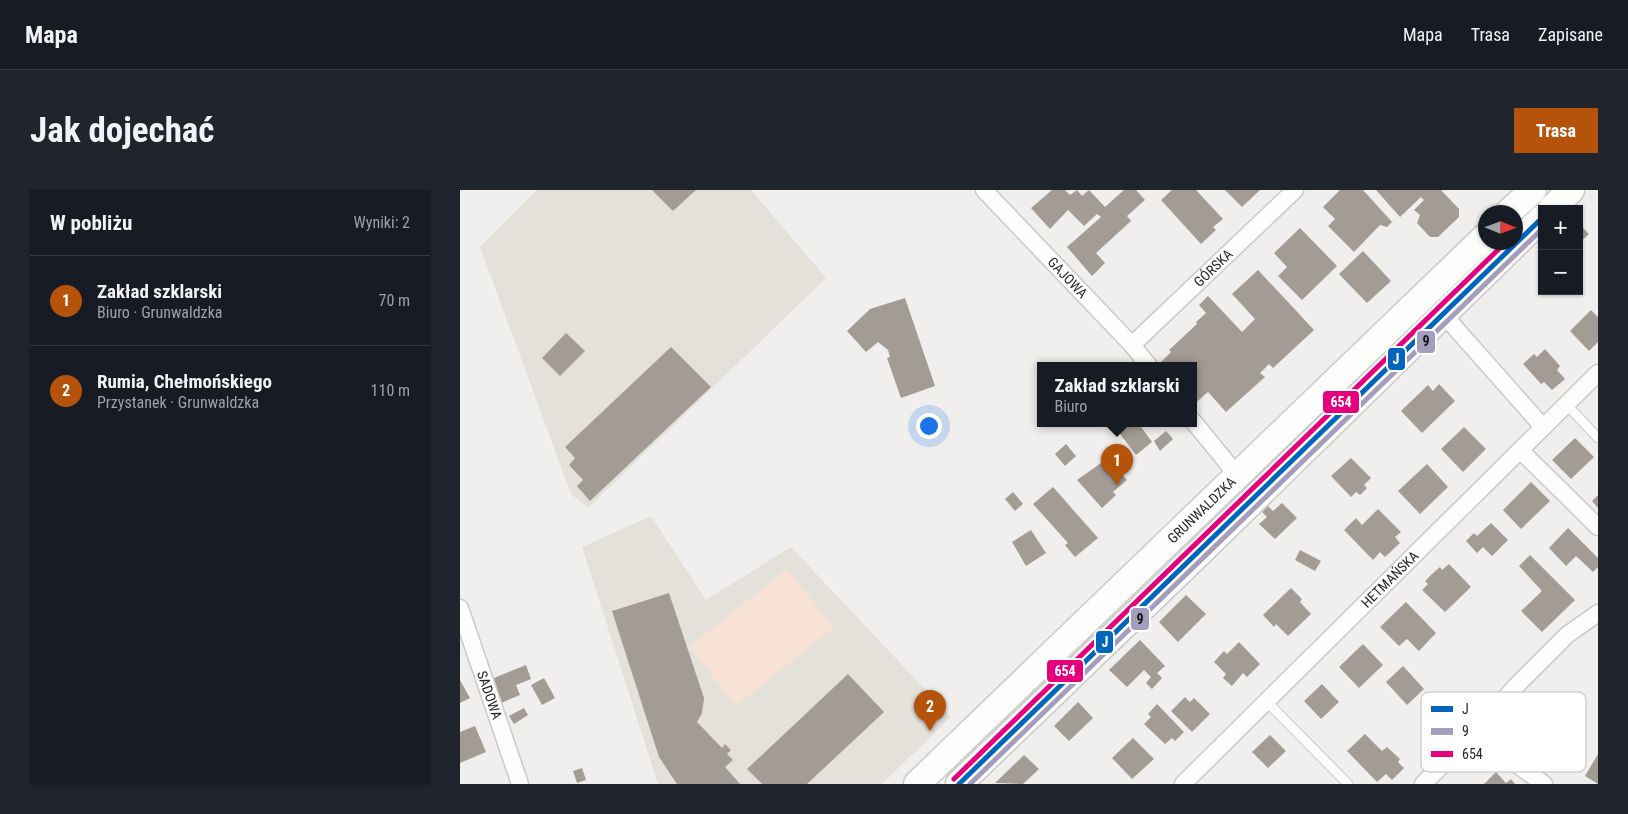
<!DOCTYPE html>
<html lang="pl">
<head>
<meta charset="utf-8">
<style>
	body { margin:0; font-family:"Roboto Condensed",sans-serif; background:#20242c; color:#f1f3f6 }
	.controls { position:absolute; right:15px; top:15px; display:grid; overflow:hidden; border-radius:0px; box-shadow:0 1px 4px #0004 }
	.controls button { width:45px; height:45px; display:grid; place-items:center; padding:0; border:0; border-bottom:1px solid #363941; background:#171b24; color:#f1f3f6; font:25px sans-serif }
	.compass { position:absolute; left:1018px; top:15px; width:45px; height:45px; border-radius:50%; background:#171b24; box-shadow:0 1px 4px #0004; rotate:91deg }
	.you { position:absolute; left:468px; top:235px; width:18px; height:18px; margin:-12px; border:4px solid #fff; border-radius:50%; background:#1a73e8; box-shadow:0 0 0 8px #1a73e833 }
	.badge { display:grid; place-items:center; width:32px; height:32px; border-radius:50%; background:#b45309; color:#fff; font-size:16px; font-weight:700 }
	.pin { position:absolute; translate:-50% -41px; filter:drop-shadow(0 1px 2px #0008) }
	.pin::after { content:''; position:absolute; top:26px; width:18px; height:15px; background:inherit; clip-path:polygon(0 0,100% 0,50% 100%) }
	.popup { position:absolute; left:577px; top:172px; width:160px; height:65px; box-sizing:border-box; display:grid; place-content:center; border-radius:0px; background:#171b24; filter:drop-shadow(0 1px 4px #0005); font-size:16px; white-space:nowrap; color:#9ea1a6 }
	.popup b { font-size:19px; color:#f1f3f6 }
	.popup::after { content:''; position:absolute; left:50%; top:100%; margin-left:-10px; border:10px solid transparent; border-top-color:#171b24 }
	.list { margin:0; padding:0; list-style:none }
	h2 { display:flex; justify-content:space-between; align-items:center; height:65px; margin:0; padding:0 20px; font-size:21px }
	h2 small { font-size:16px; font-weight:400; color:#9ea1a6 }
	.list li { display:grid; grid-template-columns:32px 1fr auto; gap:15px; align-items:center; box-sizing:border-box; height:90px; padding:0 20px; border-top:1px solid #363941 }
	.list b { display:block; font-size:19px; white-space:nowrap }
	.list p { margin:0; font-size:16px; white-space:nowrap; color:#9ea1a6 }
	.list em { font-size:16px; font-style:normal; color:#9ea1a6 }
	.map { position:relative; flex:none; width:1138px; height:594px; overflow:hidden; border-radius:0px }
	header { display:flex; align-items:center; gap:30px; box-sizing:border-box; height:70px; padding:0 25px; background:#171b24; border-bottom:1px solid #363941 }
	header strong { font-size:24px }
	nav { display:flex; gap:28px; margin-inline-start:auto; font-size:18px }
	.intro { display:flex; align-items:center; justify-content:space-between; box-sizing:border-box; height:120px; padding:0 30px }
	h1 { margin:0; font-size:35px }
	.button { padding:12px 22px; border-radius:0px; background:#b45309; color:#fff; font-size:18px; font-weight:700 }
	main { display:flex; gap:30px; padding:0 30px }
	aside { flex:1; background:#171b24; border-radius:0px; box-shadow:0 1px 4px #0004 }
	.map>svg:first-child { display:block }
</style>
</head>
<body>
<header>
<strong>Mapa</strong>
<nav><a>Mapa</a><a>Trasa</a><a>Zapisane</a></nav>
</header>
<div class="intro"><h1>Jak dojechać</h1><a class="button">Trasa</a></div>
<main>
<aside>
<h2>W pobliżu<small>Wyniki: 2</small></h2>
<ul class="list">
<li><span class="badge">1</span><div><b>Zakład szklarski</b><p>Biuro · Grunwaldzka</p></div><em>70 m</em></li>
<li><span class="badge">2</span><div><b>Rumia, Chełmońskiego</b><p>Przystanek · Grunwaldzka</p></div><em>110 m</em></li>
</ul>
</aside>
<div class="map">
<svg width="1138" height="594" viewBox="0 0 1138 594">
	<rect width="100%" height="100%" fill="#f0efee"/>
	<g fill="#e3e1da">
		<path d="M77,0H291L366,88L128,318L111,304L20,57Z"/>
		<path d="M191,326L246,410L331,357L491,527L422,594H198L122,357Z"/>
	</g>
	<path fill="#f6e1d4" d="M327,379L374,438L276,516L229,457Z"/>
	<g fill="#a39c94">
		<path d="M192,0H236L213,21Z"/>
		<path d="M592,0H605L610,5L617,0L622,6L629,0L645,17L664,0H676L685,10L667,26L671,31L636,63L645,73L632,86L607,57L641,27L637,24L624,36L608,20L590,39L571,18Z"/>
		<path d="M712,0H736L763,29L753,37L756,40L741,54L701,10Z"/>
		<path d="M765,0H800L782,17Z"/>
		<path d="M880,0H903L932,32L927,37L920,35L894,62L868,36L875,29L863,17Z"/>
		<path d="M916,0H981L999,19V27L978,47H970L957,33L960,25L954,20L964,10L961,7L940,27Z"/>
		<path d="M1119,34L1129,44L1119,53Z"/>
		<path d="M840,38L877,76L842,110L818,86L827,77L814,63Z"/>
		<path d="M903,61L931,91L907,113L879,84Z"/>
		<path d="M798,80L854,140L813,178L809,174L800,183L805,187L766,222L748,202L733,215V176L698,175L711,162L709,160L737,134L736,132L746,123L739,115L748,106L782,142L795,129L772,104Z"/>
		<path d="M445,108L475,196L441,208L427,168L430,167L428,160L418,152L406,162L387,141L410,119Z"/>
		<path d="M1131,120L1138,127V152L1129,161L1110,141Z"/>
		<path d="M106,143L125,161L100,186L82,168Z"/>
		<path d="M211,157L251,197L130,311L117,296L123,290L109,275L115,268L105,257Z"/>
		<path d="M1085,159L1100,176L1097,180L1105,189L1092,200L1084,192L1081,194L1063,174L1074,164L1077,167Z"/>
		<path d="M979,194L995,211L962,243L941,221L968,195L973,201Z"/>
		<path d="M657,234H679L692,252L676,265L654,236Z"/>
		<path d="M1004,237L1026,259L1003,282L981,259Z"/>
		<path d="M706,241L713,249L700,261L694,251Z"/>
		<path d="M1115,248L1134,267L1111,289L1092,270Z"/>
		<path d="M606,254L616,266L605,276L595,264Z"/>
		<path d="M648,268L667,290L653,302L656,305L642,318L617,290Z"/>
		<path d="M891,268L911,288L904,295L907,298L900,305L896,302L891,307L871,286Z"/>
		<path d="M967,274L988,297L960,324L938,301Z"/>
		<path d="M1071,292L1090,311L1061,339L1043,320Z"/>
		<path d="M593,297L638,348L615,367L605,355L608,353L573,314Z"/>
		<path d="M553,302L563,314L555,321L545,309Z"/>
		<path d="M1138,305V318L1132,311Z"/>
		<path d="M822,313L837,328L815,349L799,334L807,327L802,322L808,316L813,321Z"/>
		<path d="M918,319L941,342L935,347L940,353L925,367L920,362L913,370L884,340L896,328L902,335Z"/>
		<path d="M1031,333L1048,350L1032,366L1023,357L1017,363L1006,351L1014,343L1017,346Z"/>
		<path d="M1108,338L1138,368V377L1133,382L1116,366L1106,376L1089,358Z"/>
		<path d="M571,340L586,363L566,376L552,352Z"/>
		<path d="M840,360L861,371L855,381L835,370Z"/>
		<path d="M1070,365L1115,410L1082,442L1061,421L1082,401L1059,376Z"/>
		<path d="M989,374L1011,397L985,422L962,400L968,394L965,391L972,384L980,377L982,380Z"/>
		<path d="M831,398L842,409L840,412L851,424L828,446L816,434L814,437L803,425Z"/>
		<path d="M209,403L244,508L242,523L237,532L262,558L265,554L271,560L267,564L273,570L265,577L280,594H217L199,567L152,421Z"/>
		<path d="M726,405L746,424L718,452L699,432Z"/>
		<path d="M946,412L976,443L959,461L947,449L939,456L920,437Z"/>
		<path d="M680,450L705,476L697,483L702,488L692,499L686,493L691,487L684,480L667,497L649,480Z"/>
		<path d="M779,452L800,474L787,487L783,483L772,496L763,488L766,484L754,472L764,461L767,464Z"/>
		<path d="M903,454L923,475L899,498L879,477Z"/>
		<path d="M66,475L71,489L56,495L60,505L41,513L34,488Z"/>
		<path d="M943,476L964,499L947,515L926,492Z"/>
		<path d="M388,484L424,522L347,594H302L287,579Z"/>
		<path d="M84,488L95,508L82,515L71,495Z"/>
		<path d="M0,490L10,508L0,513Z"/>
		<path d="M862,494L879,512L861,529L844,511Z"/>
		<path d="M725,507L730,512L734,508L750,524L732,542L711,521Z"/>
		<path d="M618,512L633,528L609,551L594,536Z"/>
		<path d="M697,514L724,542L715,551L712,548L705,554L684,534L691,527L688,524Z"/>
		<path d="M64,518L68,525L54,534L49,526Z"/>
		<path d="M1084,528L1113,546L1100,570L1069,552Z"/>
		<path d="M15,536L26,562L0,573V542Z"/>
		<path d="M905,544L922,561L927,557L940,569L938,572L944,578L932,590L926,584L917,592L887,561Z"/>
		<path d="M810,545L826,561L808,578L792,562Z"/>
		<path d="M673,548L694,569L672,589L652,568Z"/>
		<path d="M1138,564V594L1125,586Z"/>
		<path d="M564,565L579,579L563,594L535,593Z"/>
		<path d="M122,578L126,590L117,593L113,581Z"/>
		<path d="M1036,582L1046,593L1051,589L1055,594H1024Z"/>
	</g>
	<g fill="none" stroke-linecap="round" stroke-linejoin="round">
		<g stroke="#cbcac9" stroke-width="11">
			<g id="service">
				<path d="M1106,214L1138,248"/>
				<path d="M807,512L888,594"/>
			</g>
		</g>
		<g stroke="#cbcac9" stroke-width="19">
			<g id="minor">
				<path id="s1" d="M524,0L672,155L689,176"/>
				<path d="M983,124L1083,237"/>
				<path id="s2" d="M672,155L835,0"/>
				<path d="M733,231L777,285"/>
				<path d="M1060,260L1138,337"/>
				<path id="s3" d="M0,418L60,594"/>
				<path d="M1014,544L1084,594"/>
				<path id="s4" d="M723,594L1138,183"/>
				<path d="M963,594L1014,544L1055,497L1107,445L1138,423"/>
			</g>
		</g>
		<g stroke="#cbcac9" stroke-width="29">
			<g id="primary">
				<path d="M1091,19L1111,0"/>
				<path d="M1049,22L1073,0"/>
				<path id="s5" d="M457,594L1026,46"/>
				<path d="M499,594L729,373L1082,28"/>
			</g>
		</g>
		<use href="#service" stroke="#fdfdfc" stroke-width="9"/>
		<use href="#minor" stroke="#fdfdfc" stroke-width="16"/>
		<use href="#primary" stroke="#fdfdfc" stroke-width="26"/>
		<g stroke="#fff" stroke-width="9">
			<path id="bus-1" d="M499,594L1082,28"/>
		</g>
		<g stroke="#fff" stroke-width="9">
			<path id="bus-2" d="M510,594L1082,39"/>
		</g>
		<g stroke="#fff" stroke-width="9">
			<path id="bus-3" d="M494,589L1046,52"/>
		</g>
		<use href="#bus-1" stroke="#0065bd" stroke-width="5"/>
		<use href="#bus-2" stroke="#a49ebc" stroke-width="5"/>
		<use href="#bus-3" stroke="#e5007d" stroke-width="5"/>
	</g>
	<g text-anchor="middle" stroke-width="5" stroke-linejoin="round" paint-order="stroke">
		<g font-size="14" fill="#282826" stroke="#fff">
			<text dy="5" stroke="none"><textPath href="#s2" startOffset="112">GÓRSKA</textPath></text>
			<text dy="5" stroke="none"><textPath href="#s1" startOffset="121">GAJOWA</textPath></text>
			<text dy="5" stroke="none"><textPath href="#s5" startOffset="395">GRUNWALDZKA</textPath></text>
			<text dy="5" stroke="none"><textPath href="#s4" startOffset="291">HETMAŃSKA</textPath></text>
			<text dy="5" stroke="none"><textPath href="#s3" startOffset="92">SADOWA</textPath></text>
		</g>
	</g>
	<rect x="961" y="502" width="165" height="80" rx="8" fill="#fff" stroke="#bebebe" stroke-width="1"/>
	<rect x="971" y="516" width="22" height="6" fill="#0065bd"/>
	<rect x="971" y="538" width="22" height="7" fill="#a49ebc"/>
	<rect x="971" y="561" width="22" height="6" fill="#e5007d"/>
	<g font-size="14" fill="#282826">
		<text x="1002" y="524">J</text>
		<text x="1002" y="546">9</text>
		<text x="1002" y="569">654</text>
	</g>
	<g stroke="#fff" stroke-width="2">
		<rect x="956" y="140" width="20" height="24" rx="5" fill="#a49ebc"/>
		<rect x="927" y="157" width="19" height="24" rx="5" fill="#0065bd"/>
		<rect x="862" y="200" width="38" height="24" rx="5" fill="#e5007d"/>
		<rect x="670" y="417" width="20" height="24" rx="5" fill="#a49ebc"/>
		<rect x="635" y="440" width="19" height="24" rx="5" fill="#0065bd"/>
		<rect x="586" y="469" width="38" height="24" rx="5" fill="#e5007d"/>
	</g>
	<g font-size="14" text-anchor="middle" font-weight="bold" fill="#fff">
		<text x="936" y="174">J</text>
		<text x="881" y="217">654</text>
		<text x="645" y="457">J</text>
		<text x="605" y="486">654</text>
	</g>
	<g font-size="14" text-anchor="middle" font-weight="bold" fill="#111">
		<text x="966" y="156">9</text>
		<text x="680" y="434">9</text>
	</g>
</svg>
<div class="controls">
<button>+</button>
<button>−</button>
</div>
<svg class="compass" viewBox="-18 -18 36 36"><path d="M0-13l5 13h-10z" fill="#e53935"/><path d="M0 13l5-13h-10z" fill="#9ea1a6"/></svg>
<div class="you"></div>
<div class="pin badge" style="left:657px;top:295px">1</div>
<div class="popup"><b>Zakład szklarski</b>Biuro</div>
<div class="pin badge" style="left:470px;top:541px">2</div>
</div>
</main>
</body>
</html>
